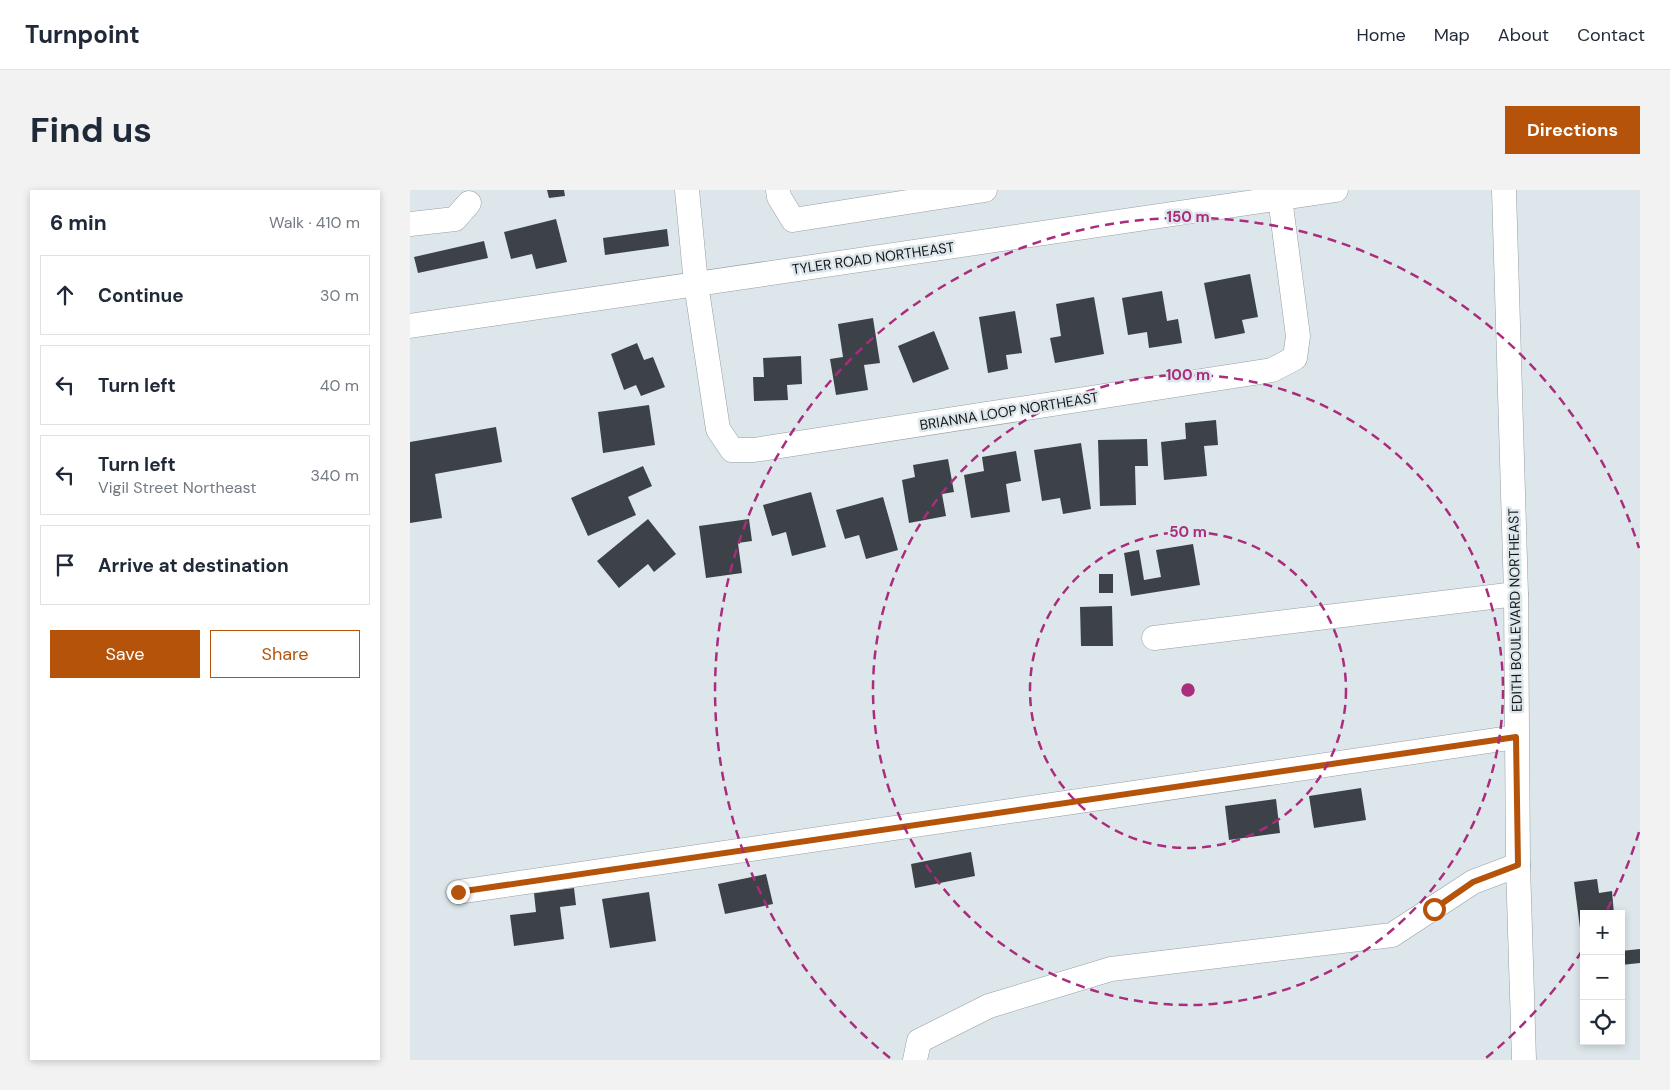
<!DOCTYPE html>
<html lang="en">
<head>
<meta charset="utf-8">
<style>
	body { margin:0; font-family:"DM Sans",sans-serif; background:#f2f2f3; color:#1f2937 }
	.controls { position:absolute; right:15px; bottom:15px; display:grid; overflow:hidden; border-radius:0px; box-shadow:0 2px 8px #0003 }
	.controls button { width:45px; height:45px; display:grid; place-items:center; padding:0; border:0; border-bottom:1px solid #e0e1e3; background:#fff; color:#1f2937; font:25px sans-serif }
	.stop { position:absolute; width:15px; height:15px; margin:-11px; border:4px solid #b45309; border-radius:50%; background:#fff }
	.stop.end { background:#b45309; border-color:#fff; box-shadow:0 1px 5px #0008 }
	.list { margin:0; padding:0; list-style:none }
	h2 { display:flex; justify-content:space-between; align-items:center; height:65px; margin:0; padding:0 20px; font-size:21px }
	h2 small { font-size:16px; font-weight:400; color:#747a83 }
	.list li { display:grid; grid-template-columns:32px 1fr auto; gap:15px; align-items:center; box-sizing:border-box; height:80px; margin:0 10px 10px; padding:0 10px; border:1px solid #e0e1e3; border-radius:0px }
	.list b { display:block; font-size:19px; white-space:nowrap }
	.list p { margin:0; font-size:16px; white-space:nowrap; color:#747a83 }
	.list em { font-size:16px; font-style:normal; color:#747a83 }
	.actions { display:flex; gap:10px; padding:15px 20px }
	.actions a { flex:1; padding:11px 0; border:1px solid #b45309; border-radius:0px; text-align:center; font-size:18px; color:#b45309 }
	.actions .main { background:#b45309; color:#fff }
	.icon { flex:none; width:28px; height:28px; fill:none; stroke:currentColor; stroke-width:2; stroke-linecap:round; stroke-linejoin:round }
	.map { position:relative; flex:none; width:1230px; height:870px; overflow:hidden; border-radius:0px }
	header { display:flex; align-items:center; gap:30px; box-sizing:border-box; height:70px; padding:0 25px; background:#fff; border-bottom:1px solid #e0e1e3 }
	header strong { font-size:24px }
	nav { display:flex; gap:28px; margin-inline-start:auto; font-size:18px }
	.intro { display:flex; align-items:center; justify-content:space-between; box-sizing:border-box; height:120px; padding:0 30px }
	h1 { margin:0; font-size:35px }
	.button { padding:12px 22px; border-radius:0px; background:#b45309; color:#fff; font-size:18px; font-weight:700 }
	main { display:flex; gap:30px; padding:0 30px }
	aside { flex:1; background:#fff; border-radius:0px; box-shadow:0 2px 8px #0003 }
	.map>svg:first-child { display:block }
</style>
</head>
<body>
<header>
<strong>Turnpoint</strong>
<nav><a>Home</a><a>Map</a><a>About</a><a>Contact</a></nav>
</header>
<div class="intro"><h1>Find us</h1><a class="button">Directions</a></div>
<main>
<aside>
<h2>6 min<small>Walk · 410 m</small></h2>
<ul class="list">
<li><svg class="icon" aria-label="ahead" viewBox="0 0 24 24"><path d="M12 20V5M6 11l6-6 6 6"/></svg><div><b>Continue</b></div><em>30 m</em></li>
<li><svg class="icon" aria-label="left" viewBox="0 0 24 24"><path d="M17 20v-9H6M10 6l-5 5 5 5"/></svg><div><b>Turn left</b></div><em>40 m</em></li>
<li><svg class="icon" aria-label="left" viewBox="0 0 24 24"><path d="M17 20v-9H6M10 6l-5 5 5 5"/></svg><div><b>Turn left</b><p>Vigil Street Northeast</p></div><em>340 m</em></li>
<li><svg class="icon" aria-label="arrive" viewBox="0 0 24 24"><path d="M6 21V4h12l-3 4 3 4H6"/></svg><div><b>Arrive at destination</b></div></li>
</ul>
<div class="actions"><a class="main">Save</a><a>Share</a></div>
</aside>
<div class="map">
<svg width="1230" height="870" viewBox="0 0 1230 870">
	<rect width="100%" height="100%" fill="#dde7eb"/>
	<g fill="#3c4248">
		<path d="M137,0H154L155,6L139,8Z"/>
		<path d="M146,29L157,72L126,79L122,64L101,69L94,42Z"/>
		<path d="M257,39L259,56L195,65L193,48Z"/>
		<path d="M74,51L78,68L8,83L4,67Z"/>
		<path d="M840,84L848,127L832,130L835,143L805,149L794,93Z"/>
		<path d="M752,101L757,131L768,129L772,153L739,158L737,142L718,145L712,108Z"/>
		<path d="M684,107L694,164L645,173L640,148L651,146L646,114Z"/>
		<path d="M605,121L612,163L596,165L598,179L578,183L569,127Z"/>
		<path d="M463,128L470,173L454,175L458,200L426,205L420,169L433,167L428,134Z"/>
		<path d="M524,141L539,179L503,193L488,156Z"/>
		<path d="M227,153L234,170L243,167L255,197L231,206L226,195L214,200L201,164Z"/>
		<path d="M391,166L392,194L377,195L378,210L344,211L343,187H354L353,168Z"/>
		<path d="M239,215L245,255L193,263L188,222Z"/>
		<path d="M806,230L808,255L794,256L797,286L754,290L751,252L776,249L775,233Z"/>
		<path d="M86,237L92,272L25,284L32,328L0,333V252Z"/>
		<path d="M737,249L738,276H725L726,315L690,316L688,250Z"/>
		<path d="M671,253L681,319L653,324L650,308L632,311L624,260Z"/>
		<path d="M606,261L611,291L596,294L600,322L561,328L554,285L574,281L572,267Z"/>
		<path d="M538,269L544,302L532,304L536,326L499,333L492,290L505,287L503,275Z"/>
		<path d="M233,276L242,296L218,307L226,325L178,346L161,308Z"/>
		<path d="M401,302L416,357L382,366L376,342L362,346L353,315Z"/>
		<path d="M473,307L488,360L456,369L449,345L435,349L426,320Z"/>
		<path d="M238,329L266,364L244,382L238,374L209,398L187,371Z"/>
		<path d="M339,329L342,351L328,353L332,383L296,388L289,336Z"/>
		<path d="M783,354L790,395L721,406L714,363L729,360L734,390L751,387L746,360Z"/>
		<rect x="689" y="384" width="14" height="19"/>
		<path d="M702,416L703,456H671L670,417Z"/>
		<path d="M951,598L956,630L904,638L899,606Z"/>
		<path d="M866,609L870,643L819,650L815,616Z"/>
		<path d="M561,662L565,686L505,698L501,674Z"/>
		<path d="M356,684L363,714L315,724L308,694Z"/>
		<path d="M1187,689L1189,703L1202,701L1204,724H1174V761H1173L1164,692Z"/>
		<path d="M164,698L166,715L150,717L154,749L104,756L100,725L126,722L124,703Z"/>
		<path d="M239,702L246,751L200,758L192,709Z"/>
		<path d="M1230,759V773L1211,775V761Z"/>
	</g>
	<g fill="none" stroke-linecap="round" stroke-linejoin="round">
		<g stroke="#969fa3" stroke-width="25">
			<g id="minor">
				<path d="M277,0L286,94L308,239L322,260H344L862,180L885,168L888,146L870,8"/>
				<path d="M368,0L369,7L383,30L575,0"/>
				<path d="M1094,0L1106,404L1108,675L1114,870"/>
				<path d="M0,34L45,29L59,13"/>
				<path d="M0,136L926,0"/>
				<path d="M744,448L1106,404"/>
				<path d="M48,702L1106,547"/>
				<path d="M505,870L509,851L579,816L701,779L982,745L1063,692L1108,675"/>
			</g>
		</g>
		<use href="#minor" stroke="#fff" stroke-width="24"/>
	</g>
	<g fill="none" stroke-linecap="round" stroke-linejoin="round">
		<path stroke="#b45309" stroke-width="6" d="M48,702L1106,547L1108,675L1063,692L1024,719"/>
	</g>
	<g fill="none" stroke="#aa2c7c" stroke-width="2.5" stroke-dasharray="9 6">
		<circle cx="778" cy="500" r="158"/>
		<circle cx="778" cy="500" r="315"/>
		<path d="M1229 642A473 473 0 0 1 1196 722M1172 761A473 473 0 0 1 1076 868M480 868A473 473 0 1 1 1229 358"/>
	</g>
	<g text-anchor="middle" stroke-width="5" stroke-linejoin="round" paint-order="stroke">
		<g font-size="14" fill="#121517" stroke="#dde7eb">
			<text transform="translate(463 68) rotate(-8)" y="5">TYLER ROAD NORTHEAST</text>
			<text transform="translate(599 221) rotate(-9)" y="5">BRIANNA LOOP NORTHEAST</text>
			<text transform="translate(1105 420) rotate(-91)" y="5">EDITH BOULEVARD NORTHEAST</text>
		</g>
	</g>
	<circle cx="778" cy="500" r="8" fill="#aa2c7c" stroke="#dde7eb" stroke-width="2.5"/>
	<g font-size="15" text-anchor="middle" font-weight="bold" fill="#aa2c7c" stroke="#dde7eb" stroke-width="5" stroke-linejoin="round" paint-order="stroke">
		<text x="778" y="32">150 m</text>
		<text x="778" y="190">100 m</text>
		<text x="778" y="347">50 m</text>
	</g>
</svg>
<div class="controls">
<button>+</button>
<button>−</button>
<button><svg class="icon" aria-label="locate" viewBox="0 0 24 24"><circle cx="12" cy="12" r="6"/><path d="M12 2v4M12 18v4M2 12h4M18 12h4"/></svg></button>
</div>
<div class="stop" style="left:1024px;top:719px"></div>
<div class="stop end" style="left:48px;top:702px"></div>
</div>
</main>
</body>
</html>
